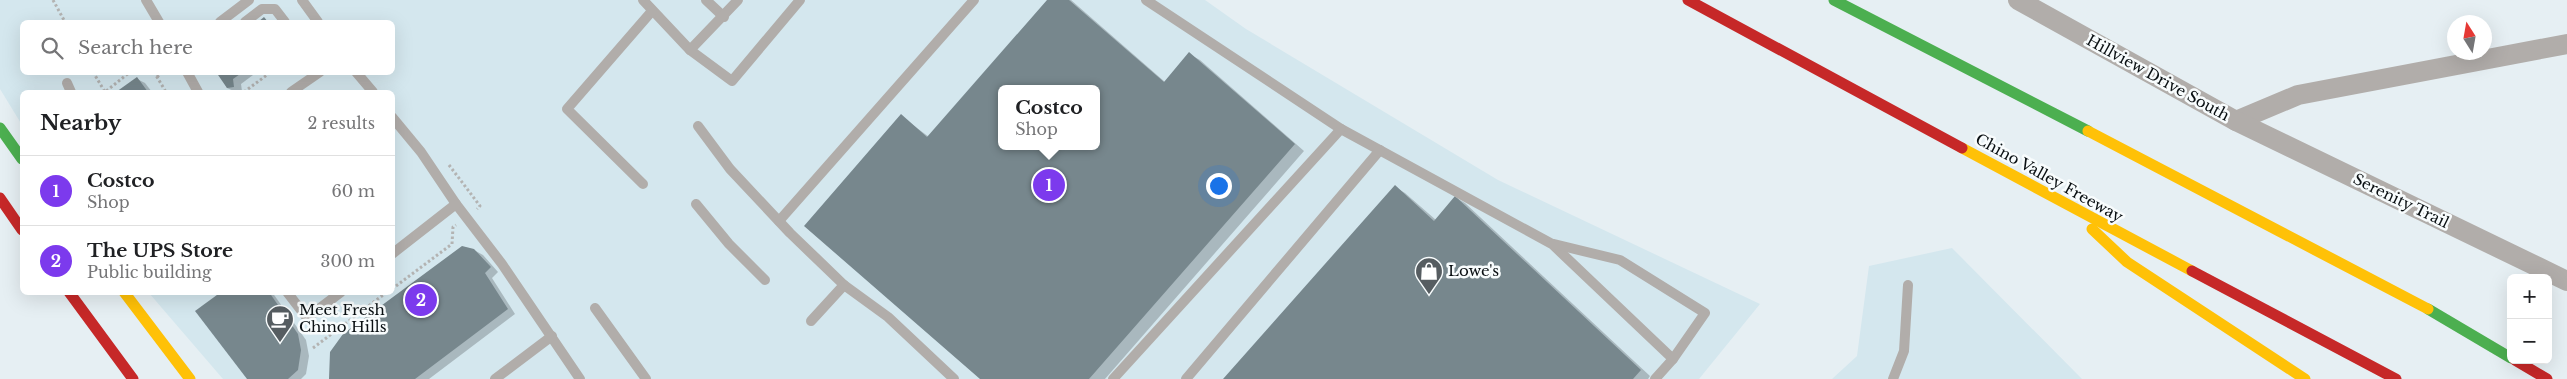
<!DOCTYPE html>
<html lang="en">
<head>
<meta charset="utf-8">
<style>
	body { margin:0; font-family:"Libre Baskerville",serif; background:#f6f6f6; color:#202124 }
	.controls { position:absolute; right:15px; bottom:15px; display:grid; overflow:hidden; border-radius:8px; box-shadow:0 5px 20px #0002 }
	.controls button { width:45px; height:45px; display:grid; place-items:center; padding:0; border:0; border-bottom:1px solid #e0e0e0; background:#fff; color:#202124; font:25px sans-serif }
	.compass { position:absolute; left:2447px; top:15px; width:45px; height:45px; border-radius:50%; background:#fff; box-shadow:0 5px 20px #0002; rotate:349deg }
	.you { position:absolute; left:1218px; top:185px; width:18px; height:18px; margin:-12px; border:4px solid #fff; border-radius:50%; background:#1a73e8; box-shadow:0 0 0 8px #1a73e833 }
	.badge { display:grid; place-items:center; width:32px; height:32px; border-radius:50%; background:#7c3aed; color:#fff; font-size:16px; font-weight:700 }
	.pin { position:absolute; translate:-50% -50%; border:2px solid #fff; box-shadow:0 1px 5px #0006 }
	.popup { position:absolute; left:998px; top:85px; width:102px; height:65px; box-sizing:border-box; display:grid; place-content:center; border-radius:8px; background:#fff; filter:drop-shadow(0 1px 4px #0005); font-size:16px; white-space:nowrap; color:#757577 }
	.popup b { font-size:19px; color:#202124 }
	.popup::after { content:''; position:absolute; left:50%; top:100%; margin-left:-10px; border:10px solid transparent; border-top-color:#fff }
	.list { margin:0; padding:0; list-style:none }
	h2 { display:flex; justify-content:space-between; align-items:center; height:65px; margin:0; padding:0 20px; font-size:21px }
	h2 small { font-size:16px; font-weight:400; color:#757577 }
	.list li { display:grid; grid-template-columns:32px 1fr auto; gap:15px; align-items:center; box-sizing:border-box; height:70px; padding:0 20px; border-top:1px solid #e0e0e0 }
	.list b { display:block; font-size:19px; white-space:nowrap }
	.list p { margin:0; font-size:16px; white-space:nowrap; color:#757577 }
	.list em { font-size:16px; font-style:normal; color:#757577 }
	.icon { flex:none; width:28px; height:28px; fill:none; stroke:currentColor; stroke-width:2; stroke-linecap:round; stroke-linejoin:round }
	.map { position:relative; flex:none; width:2567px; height:379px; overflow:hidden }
	.search { position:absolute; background:#fff; box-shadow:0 5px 20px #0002; left:20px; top:20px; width:375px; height:55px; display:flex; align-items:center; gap:12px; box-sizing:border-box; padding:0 18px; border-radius:8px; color:#757577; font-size:19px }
	.panel { position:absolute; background:#fff; box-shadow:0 5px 20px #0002; left:20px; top:90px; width:375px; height:205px; border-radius:8px }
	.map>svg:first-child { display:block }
</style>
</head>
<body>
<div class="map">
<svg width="2567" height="379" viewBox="0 0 2567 379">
	<rect width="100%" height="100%" fill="#e6eff3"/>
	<g fill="#d4e7ee" fill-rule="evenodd">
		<path d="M0,0H1205L1246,29L1498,180L1760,304L1699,379H223L149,293L392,292V92H22V125L0,89ZM22,22H392V72H22ZM1002,89H1096V146H1002Z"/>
		<path d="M1952,248L2082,379H1832L1857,356L1869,266Z"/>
	</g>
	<g fill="#0003" fill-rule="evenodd">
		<path d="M1049,0H1071L1165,82L1189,54L1200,60L1304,151L1105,379H982L901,116L929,137ZM1002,89H1096V146H1002Z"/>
		<path d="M218,72H257L241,84L242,91L236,92L227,88Z"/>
		<path d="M137,79L145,83L152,92H118Z"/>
		<path d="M1395,187L1405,193L1436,220L1455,197L1465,203L1650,376L1648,379H1225Z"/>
		<path d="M474,250L483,255L498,272L492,278L515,314L429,379H330Z"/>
		<path d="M223,292H272L306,340L309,356L306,374L301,379H249Z"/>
	</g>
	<g fill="#77878d" fill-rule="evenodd">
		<path d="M1047,0H1069L1164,82L1189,52L1295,144L1089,379H980L804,226L901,114L927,137ZM1002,89H1096V146H1002Z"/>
		<path d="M264,17L268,22H258Z"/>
		<path d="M216,72H243L233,79L234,87L227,88Z"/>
		<path d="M137,77L148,92H116Z"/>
		<path d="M1395,185L1434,221L1455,196L1641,370L1633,379H1223Z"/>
		<path d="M462,246L474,249L491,267L485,273L508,309L415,379H329L330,352L343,334Z"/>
		<path d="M221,292H269L298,334L301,350L298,370L288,379H247L195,311Z"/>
	</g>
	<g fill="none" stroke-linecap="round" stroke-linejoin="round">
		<g stroke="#b3b3b2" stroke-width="3" stroke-dasharray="2.5 2.5" stroke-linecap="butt">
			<path d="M53,0L65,22"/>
			<path d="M93,72L105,92L130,72"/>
			<path d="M154,72L166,92"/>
			<path d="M157,77L163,72"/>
			<path d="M244,92L271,72"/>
			<path d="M449,165L480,206L477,209"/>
			<path d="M392,289L452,244L453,227L456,225"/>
			<path d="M313,348L387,292"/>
		</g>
		<g stroke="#b1adaa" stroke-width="10">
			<path d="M146,0L159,22"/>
			<path d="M302,0L318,22"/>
			<path d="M643,0L690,50"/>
			<path d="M706,0L724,17"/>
			<path d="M738,0L690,50L732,81L800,0"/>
			<path d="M1146,0L1341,129L1552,244L1673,359"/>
			<path d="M220,22L249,0"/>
			<path d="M245,22L262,9H275L285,22"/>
			<path d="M187,72L198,92"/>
			<path d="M356,72L373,92"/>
			<path d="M67,83L71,92"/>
			<path d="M291,92L320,72"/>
			<path d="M392,117L421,152L456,204L502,264L580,379"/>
			<path d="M698,126L730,169L790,233L844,285L888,317L954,379"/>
			<path d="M643,184L567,109L652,11"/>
			<path d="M696,204L729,244L765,280"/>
			<path d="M779,221L974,0"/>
			<path d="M1554,244L1620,260L1705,313L1673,359L1655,379"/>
			<path d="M392,254L456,204"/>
			<path d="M287,292L307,318L341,292"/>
			<path d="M595,308L646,379"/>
			<path d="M811,321L844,285"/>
			<path d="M495,379L552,336"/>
			<path d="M1113,379L1341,129"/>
			<path d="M1186,379L1380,150"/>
			<path d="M1893,379L1904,351L1908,285"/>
		</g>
		<g stroke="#b1adaa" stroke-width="20">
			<path d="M2018,0L2236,121L2298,95L2567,44"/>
			<path d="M2236,121L2567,281"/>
		</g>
		<g stroke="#4caf50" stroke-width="11">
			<path d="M1834,0L2088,131"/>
			<path d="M0,128L22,159"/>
			<path d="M2428,309L2511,358"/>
		</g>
		<g stroke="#ffc107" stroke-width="11">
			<path d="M2088,131L2428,309"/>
			<path d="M1962,148L2192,271"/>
			<path d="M2092,229L2127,262L2305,379"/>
			<path d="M124,292L190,379"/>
		</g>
		<g stroke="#c62828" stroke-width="11">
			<path d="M1688,0L1962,148"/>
			<path d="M0,198L22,230"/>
			<path d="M2192,271L2396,379"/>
			<path d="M69,292L133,379"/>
			<path d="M2515,360L2547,379"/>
		</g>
	</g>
	<defs>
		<g id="shop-pin" transform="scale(1.4375)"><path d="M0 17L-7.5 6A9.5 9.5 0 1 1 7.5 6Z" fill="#565d61" stroke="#f8fcfd"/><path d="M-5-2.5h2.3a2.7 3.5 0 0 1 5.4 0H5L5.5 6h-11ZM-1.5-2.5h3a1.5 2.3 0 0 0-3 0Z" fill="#fff"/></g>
		<g id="cafe-pin" transform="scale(1.4375)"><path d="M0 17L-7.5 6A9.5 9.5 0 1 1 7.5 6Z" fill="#565d61" stroke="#f8fcfd"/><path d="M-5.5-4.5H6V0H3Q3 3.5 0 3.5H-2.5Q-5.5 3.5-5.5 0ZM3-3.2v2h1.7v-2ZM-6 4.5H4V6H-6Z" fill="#fff"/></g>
	</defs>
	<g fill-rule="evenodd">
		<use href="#shop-pin" x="1429" y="271"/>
		<use href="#cafe-pin" x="280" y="319"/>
	</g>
	<g text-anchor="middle" stroke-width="5" stroke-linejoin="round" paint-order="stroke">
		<g font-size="15" fill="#090f12" stroke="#f8fcfd">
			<text transform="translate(2158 78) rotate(29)" y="5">Hillview Drive South</text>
			<text transform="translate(2049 178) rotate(29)" y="5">Chino Valley Freeway</text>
			<text transform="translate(2401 201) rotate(26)" y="5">Serenity Trail</text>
		</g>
		<g font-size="15" fill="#090f12" stroke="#f8fcfd" text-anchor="start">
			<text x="1448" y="276">Lowe's</text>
			<text x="299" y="315">Meet Fresh<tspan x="299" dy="17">Chino Hills</tspan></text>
		</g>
	</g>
</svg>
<div class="controls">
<button>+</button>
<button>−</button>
</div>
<svg class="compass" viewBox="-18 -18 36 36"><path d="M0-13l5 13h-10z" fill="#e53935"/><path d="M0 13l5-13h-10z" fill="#757577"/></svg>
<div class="you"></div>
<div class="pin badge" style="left:1049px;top:185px">1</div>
<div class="popup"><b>Costco</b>Shop</div>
<div class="pin badge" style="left:421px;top:300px">2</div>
<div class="search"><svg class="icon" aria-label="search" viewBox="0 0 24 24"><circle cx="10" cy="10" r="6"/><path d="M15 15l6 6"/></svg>Search here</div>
<section class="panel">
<h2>Nearby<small>2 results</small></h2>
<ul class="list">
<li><span class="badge">1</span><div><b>Costco</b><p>Shop</p></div><em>60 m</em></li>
<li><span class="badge">2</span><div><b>The UPS Store</b><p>Public building</p></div><em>300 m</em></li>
</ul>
</section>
</div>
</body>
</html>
